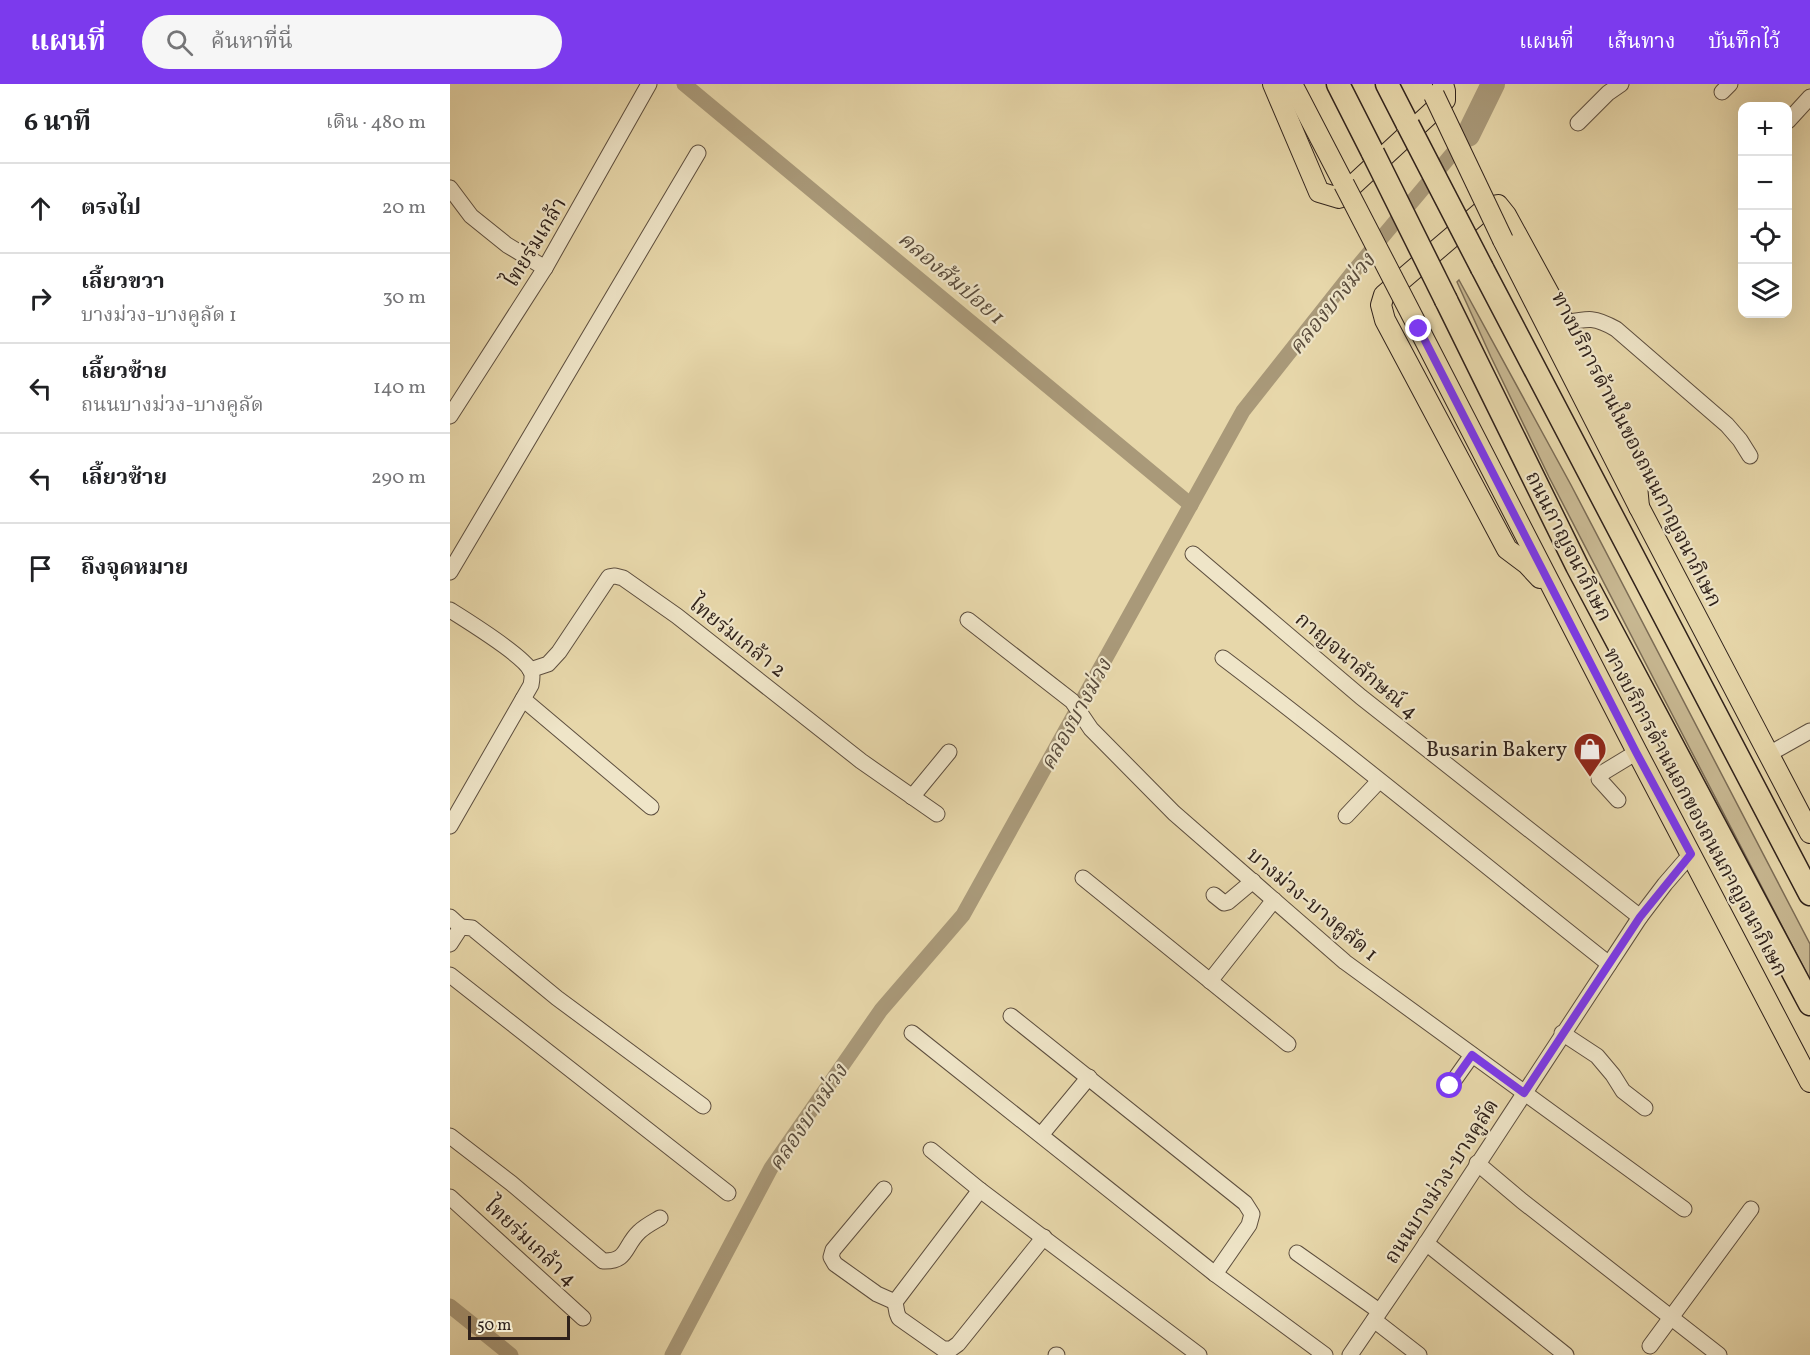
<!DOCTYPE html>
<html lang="th">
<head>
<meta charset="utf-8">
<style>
	body { margin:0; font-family:Vollkorn,"Noto Serif Thai",serif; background:#f6f6f6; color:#202124 }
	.controls { position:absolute; right:18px; top:18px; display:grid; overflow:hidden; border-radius:12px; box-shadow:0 6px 24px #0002 }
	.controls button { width:54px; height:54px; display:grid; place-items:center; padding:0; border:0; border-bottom:2px solid #e0e0e0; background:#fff; color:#202124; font:30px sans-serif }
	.scale { position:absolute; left:18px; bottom:15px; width:102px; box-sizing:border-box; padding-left:6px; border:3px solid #30221b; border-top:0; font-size:16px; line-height:21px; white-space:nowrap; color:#30221b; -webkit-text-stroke:4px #efe5c8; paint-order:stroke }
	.stop { position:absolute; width:18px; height:18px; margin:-14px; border:4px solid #7c3aed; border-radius:50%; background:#fff }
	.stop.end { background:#7c3aed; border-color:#fff; box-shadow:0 2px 6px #0008 }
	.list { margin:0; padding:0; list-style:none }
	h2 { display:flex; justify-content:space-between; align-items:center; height:78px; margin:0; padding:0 24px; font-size:26px }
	h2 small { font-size:20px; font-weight:400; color:#757577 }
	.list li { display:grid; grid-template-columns:39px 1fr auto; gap:18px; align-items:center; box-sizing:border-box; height:90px; padding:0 24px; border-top:2px solid #e0e0e0 }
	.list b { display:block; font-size:22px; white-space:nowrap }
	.list p { margin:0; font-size:20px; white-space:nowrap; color:#757577 }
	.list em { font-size:20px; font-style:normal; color:#757577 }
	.icon { flex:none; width:33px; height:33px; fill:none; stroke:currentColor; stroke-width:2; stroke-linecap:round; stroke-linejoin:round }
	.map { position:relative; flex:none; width:1360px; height:1271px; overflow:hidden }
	header { display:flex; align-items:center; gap:36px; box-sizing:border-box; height:84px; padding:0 30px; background:#7c3aed; color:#fff }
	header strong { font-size:28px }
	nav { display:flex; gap:33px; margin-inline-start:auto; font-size:21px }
	.search { width:420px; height:54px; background:#f6f6f6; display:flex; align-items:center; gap:15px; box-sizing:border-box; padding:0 21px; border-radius:33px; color:#757577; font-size:22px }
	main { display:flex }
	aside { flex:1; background:#fff }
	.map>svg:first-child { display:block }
</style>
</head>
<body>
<header>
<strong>แผนที่</strong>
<div class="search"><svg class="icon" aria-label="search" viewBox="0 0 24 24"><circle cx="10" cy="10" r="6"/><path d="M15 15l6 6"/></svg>ค้นหาที่นี่</div>
<nav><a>แผนที่</a><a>เส้นทาง</a><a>บันทึกไว้</a></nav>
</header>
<main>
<aside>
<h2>6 นาที<small>เดิน · 480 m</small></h2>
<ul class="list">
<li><svg class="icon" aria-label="ahead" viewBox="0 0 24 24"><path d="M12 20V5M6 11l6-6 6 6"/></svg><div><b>ตรงไป</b></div><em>20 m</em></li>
<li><svg class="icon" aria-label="right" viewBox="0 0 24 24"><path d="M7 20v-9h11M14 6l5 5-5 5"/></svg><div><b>เลี้ยวขวา</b><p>บางม่วง-บางคูลัด 1</p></div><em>30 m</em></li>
<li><svg class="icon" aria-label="left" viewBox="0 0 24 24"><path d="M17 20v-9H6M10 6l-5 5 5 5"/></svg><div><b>เลี้ยวซ้าย</b><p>ถนนบางม่วง-บางคูลัด</p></div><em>140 m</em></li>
<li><svg class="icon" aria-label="left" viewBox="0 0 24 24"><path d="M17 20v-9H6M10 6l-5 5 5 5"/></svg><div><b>เลี้ยวซ้าย</b></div><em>290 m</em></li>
<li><svg class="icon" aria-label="arrive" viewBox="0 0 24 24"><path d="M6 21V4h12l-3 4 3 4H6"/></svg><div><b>ถึงจุดหมาย</b></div></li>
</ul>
</aside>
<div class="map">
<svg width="1360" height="1271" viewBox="0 0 1360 1271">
	<rect width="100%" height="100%" fill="#e7d7aa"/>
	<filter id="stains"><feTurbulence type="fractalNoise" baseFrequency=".00333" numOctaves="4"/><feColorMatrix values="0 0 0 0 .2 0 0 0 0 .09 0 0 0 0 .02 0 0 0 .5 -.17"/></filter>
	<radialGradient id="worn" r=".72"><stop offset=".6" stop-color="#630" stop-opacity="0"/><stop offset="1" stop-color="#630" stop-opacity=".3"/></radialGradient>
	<path fill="#c8b892" stroke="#7c6d56" stroke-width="1.5" d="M1009,196L1121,401L1360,860V896L1099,393L1041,273L1007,198Z"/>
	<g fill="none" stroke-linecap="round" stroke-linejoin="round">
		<g stroke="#a99979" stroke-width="15">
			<path d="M234,0L741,421"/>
			<path d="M0,1222L61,1271"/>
			<path d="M222,1271L321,1084L431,926L513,831L793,327L903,188L1018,51"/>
		</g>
		<path stroke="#a99979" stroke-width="24" d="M1018,51L1043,0"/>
		<g stroke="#5e4f3f" stroke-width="17">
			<g id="minor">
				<path d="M1272,8L1280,0"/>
				<path d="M1338,37L1360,13"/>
				<path d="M1128,39L1158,9L1171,0"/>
				<path d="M0,104L21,132L57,161L95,184"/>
				<path d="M1115,239C1139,234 1145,233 1166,245L1277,341L1290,356L1300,372"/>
				<path d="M0,332L95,184L199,0"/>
				<path d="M743,470L911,613L1190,833"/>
				<path d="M0,488L248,69"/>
				<path d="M0,526C16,536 74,572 81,587C83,591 82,596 81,601L0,742"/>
				<path d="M518,536L622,617L641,645L724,729L895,878L1234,1125"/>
				<path d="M773,574C904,673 1030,778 1159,880"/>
				<path d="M80,586L98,580L109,568L159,493L165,492L173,494L227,532L411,677L487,730"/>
				<path d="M73,615L201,723"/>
				<path d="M1319,670L1360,647"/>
				<path d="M462,713L499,668"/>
				<path d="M1168,716L1149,695V691L1187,668"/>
				<path d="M896,732L929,697"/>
				<path d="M633,794L838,960"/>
				<path d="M764,811L774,819L778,818L803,797"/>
				<path d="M0,833L11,843L0,860"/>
				<path d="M11,843L22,844L107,914L253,1022"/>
				<path d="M0,891L278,1109"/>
				<path d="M760,897L824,816"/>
				<path d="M561,932L795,1119L802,1130L799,1141L765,1190"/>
				<path d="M462,949L765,1190L875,1271"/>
				<path d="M1112,949L1147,972L1163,991L1173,1007L1195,1024"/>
				<path d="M1000,1002L1022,971"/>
				<path d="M591,1051L639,993"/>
				<path d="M0,1052L61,1099L153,1177C178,1178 174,1162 189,1148C195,1142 203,1138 210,1134"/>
				<path d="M481,1066L530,1106L749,1271"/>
				<path d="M1027,1079L1072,1117L1269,1271"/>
				<path d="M434,1105L383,1166L381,1173L385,1180L427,1210L445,1218L530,1106"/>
				<path d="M0,1113L133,1234"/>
				<path d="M976,1159L1116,1271"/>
				<path d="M847,1169L929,1227"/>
				<path d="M445,1218L447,1229L449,1234L493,1265H501L508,1260L594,1153"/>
				<path d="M924,1236L969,1271"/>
				<path d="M1200,1262L1301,1125"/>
				<path d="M606,1271H607"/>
				<path d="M900,1271L971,1167L1190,833L1215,800L1241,770"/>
			</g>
		</g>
		<g stroke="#30221b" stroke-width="22">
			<g id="major">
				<path d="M823,0L869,108L889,114L995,16V7L993,0"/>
				<path d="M842,0L894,100"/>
				<path d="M1053,156L1189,423L1360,749"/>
				<path d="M969,245L1187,668L1360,998"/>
				<path d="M1090,494L1077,480L1057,465L935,236L931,221L934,211L1037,123L1048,121L1056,131L1115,239L1176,358L1186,391L1189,423"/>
			</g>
		</g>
		<g stroke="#30221b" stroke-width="25">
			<g id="highway">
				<path d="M888,0L923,69"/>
				<path d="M937,0L958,41"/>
				<path d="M1032,184L1360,810"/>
				<path d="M996,216L1127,482L1360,920"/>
			</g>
		</g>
		<use href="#minor" stroke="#efe5c8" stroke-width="15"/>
		<use href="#major" stroke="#e7d7aa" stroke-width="20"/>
		<use href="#highway" stroke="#e7d7aa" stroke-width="22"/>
		<g stroke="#30221b" stroke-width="22" stroke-linecap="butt">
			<g id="major-bridge">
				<path d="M984,11L1053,156"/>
				<path d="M894,100L969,245"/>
			</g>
		</g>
		<g stroke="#30221b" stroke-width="25" stroke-linecap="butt">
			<g id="highway-bridge">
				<path d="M958,41L1032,184"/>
				<path d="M923,69L996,216"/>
			</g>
		</g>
		<use href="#major-bridge" stroke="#e7d7aa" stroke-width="20"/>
		<use href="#highway-bridge" stroke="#e7d7aa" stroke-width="22"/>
	</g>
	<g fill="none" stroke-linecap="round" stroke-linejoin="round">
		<path stroke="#7c3aed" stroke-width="8" d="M969,245L1186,668L1241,770L1190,833L1074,1009L1022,971L1000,1002"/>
	</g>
	<defs>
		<g id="shop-pin" transform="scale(1.725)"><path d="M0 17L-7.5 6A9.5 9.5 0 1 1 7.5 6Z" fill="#8f2418" stroke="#efe5c8"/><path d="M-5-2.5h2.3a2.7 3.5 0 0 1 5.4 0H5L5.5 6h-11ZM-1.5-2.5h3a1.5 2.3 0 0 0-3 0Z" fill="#fff"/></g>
	</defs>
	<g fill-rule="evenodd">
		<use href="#shop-pin" x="1140" y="665"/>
	</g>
	<g text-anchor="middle" stroke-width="4.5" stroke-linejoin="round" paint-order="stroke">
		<g font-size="21" fill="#30221b" stroke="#efe5c8">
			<text transform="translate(85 158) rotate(-59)" y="7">ไทยร่มเกล้า</text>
			<text transform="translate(1187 365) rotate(63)" y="7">ทางบริการด้านในของถนนกาญจนาภิเษก</text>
			<text transform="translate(1119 462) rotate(63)" y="7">ถนนกาญจนาภิเษก</text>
			<text transform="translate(288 553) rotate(38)" y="7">ไทยร่มเกล้า 2</text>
			<text transform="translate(907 581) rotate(40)" y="7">กาญจนาลักษณ์ 4</text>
			<text transform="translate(1246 728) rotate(62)" y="7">ทางบริการด้านนอกของถนนกาญจนาภิเษก</text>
			<text transform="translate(863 820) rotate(40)" y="7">บางม่วง-บางคูลัด 1</text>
			<text transform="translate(991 1097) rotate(-57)" y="7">ถนนบางม่วง-บางคูลัด</text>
			<text transform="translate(81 1158) rotate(43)" y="7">ไทยร่มเกล้า 4</text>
		</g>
		<g font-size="21" fill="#30221b" stroke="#efe5c8" text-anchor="end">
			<text x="1117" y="672">Busarin Bakery</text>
		</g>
		<g font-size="22" font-style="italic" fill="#5a4c3c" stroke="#efe5c8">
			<text transform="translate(502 193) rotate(40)" y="8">คลองส้มป่อย 1</text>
			<text transform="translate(881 219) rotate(-51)" y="8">คลองบางม่วง</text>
			<text transform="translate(625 630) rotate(-61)" y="8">คลองบางม่วง</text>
			<text transform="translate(357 1033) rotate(-56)" y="8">คลองบางม่วง</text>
		</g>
	</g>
	<rect width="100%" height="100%" filter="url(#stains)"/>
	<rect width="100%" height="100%" fill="url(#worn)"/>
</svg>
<div class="controls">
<button>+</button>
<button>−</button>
<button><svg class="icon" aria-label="locate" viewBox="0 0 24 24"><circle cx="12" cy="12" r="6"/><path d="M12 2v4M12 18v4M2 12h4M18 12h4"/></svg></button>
<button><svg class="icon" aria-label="layers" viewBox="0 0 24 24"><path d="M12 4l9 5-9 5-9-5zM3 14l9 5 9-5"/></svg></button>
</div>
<div class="scale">50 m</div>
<div class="stop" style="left:1000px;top:1002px"></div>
<div class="stop end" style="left:969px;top:245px"></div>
</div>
</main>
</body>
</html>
